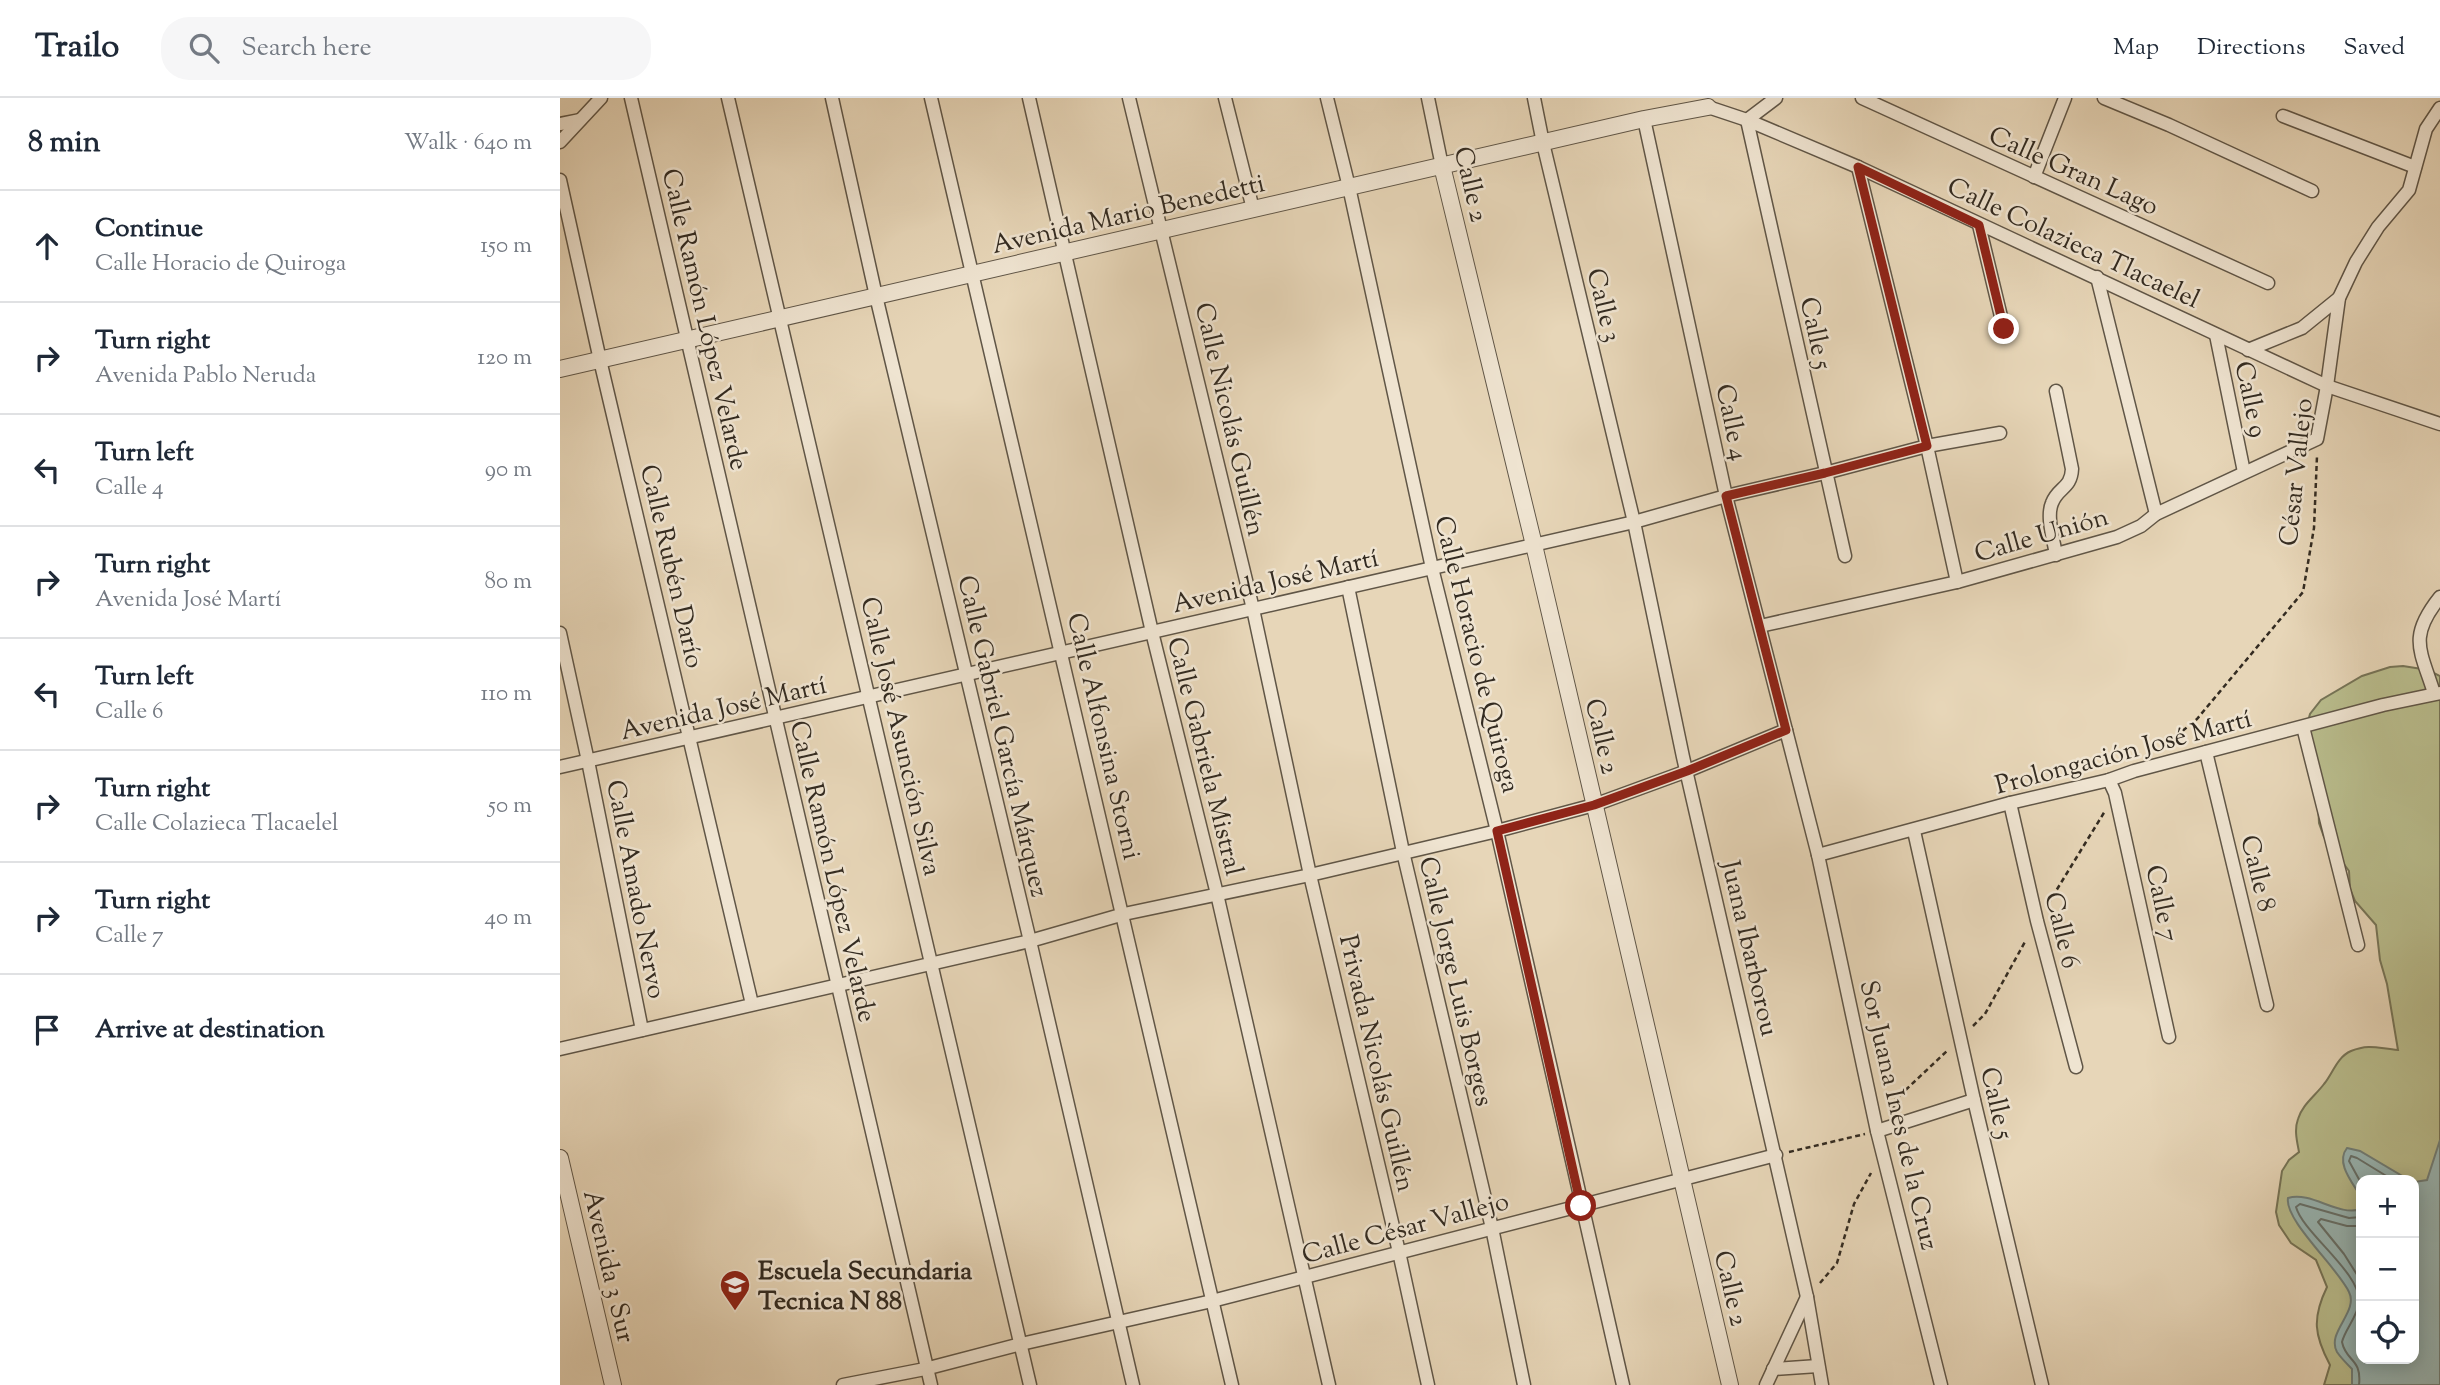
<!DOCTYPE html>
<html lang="en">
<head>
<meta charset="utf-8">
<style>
	body { margin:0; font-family:"Sorts Mill Goudy",serif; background:#f6f6f7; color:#1f2937 }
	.controls { position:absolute; right:21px; bottom:21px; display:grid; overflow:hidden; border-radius:14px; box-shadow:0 4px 18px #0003 }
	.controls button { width:63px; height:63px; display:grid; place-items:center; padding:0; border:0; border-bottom:2px solid #e0e1e3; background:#fff; color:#1f2937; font:35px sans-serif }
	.stop { position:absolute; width:21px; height:21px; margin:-16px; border:5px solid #8f2418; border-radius:50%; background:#fff }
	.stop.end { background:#8f2418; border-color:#fff; box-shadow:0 2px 7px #0008 }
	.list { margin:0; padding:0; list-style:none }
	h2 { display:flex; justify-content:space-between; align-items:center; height:91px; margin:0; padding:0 28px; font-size:30px }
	h2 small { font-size:23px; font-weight:400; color:#747a83 }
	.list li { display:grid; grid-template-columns:46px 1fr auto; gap:21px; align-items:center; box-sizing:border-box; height:112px; padding:0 28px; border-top:2px solid #e0e1e3 }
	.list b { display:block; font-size:26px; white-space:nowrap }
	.list p { margin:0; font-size:23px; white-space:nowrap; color:#747a83 }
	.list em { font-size:23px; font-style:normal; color:#747a83 }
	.icon { flex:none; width:38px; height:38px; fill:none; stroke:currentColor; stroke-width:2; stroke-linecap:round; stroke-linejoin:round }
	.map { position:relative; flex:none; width:1880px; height:1287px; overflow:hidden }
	header { display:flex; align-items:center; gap:42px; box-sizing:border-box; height:98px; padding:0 35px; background:#fff; border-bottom:2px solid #e0e1e3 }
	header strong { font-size:33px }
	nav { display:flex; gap:38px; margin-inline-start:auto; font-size:24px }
	.search { width:490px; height:63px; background:#f6f6f7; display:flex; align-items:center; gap:18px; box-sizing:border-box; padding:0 24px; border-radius:28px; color:#747a83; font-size:26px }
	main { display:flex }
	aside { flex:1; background:#fff }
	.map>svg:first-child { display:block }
</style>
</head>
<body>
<header>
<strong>Trailo</strong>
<div class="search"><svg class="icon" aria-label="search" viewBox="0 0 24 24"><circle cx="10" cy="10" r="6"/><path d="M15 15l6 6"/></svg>Search here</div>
<nav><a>Map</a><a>Directions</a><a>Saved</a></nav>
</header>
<main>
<aside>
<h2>8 min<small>Walk · 640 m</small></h2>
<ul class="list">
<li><svg class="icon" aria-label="ahead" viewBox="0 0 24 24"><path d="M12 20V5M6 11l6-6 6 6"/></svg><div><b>Continue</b><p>Calle Horacio de Quiroga</p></div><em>150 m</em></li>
<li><svg class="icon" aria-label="right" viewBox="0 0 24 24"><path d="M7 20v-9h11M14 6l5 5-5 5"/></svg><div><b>Turn right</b><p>Avenida Pablo Neruda</p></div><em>120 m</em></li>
<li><svg class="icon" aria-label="left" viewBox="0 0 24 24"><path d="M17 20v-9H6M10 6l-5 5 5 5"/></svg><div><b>Turn left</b><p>Calle 4</p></div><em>90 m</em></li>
<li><svg class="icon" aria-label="right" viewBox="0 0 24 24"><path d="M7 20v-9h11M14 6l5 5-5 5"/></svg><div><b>Turn right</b><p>Avenida José Martí</p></div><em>80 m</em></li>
<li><svg class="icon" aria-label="left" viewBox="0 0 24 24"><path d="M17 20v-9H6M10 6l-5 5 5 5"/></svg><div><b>Turn left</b><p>Calle 6</p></div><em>110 m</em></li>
<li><svg class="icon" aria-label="right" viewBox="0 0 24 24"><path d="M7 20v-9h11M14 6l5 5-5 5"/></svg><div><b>Turn right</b><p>Calle Colazieca Tlacaelel</p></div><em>50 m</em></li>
<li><svg class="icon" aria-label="right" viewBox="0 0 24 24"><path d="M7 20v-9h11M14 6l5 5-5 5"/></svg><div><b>Turn right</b><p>Calle 7</p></div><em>40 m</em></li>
<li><svg class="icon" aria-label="arrive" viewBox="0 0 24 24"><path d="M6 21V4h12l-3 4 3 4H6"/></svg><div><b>Arrive at destination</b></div></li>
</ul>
</aside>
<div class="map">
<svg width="1880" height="1287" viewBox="0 0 1880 1287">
	<rect width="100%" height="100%" fill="#e7d6b8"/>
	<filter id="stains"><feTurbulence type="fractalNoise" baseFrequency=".00286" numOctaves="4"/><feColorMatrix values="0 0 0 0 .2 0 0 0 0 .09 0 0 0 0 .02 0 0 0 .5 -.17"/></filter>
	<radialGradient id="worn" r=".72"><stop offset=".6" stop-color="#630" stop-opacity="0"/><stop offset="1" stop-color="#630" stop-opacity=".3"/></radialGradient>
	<path fill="#b9bd8d" stroke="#767457" stroke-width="2" fill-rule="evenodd" d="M1843,568L1868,572L1880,578V1287H1764L1770,1267C1754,1237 1752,1220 1767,1189L1756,1162L1731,1145L1719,1127L1716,1114L1722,1073L1729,1062L1739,1054C1737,1043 1734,1032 1738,1021C1742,1007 1755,998 1764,986C1773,975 1777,959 1791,953C1810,945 1820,951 1838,952L1827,886L1820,862L1816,827L1795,803L1790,791L1789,773L1764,739L1759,725L1757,683L1745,634L1750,616L1761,602L1802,578L1830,569ZM1801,1082H1854V1261H1801Z"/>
	<g fill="#98b7b6" stroke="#707f7a" stroke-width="2">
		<path d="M1880,1042V1287H1792V1271C1787,1266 1781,1260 1777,1254C1766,1234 1799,1214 1789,1194C1778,1170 1724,1122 1728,1100C1752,1093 1778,1119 1801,1111V1261H1854V1084L1867,1082Z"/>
		<path d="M1787,1050L1800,1053L1849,1082H1801V1099C1793,1085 1775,1065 1787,1050Z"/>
	</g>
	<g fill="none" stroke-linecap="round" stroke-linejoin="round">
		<g stroke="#66716c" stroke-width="2">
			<path d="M1801,1085L1789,1063L1791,1058L1797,1060L1833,1082"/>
			<path d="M1801,1128H1787L1761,1121L1758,1124L1784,1156L1801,1183"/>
			<path d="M1799,1287C1802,1260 1786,1264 1782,1244C1785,1231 1798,1218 1799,1204C1801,1175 1743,1135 1736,1109L1740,1106L1789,1120L1801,1119"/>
		</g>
		<g stroke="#605647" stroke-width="15">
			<g id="minor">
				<path d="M71,0L371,1287"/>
				<path d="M168,0L470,1287"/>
				<path d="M272,0L316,198L470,843L573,1287"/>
				<path d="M371,0L672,1287"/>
				<path d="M469,0L592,534L657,796L769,1287"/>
				<path d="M569,0L693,511L750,777L839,1154L868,1287"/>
				<path d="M665,0L693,111"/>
				<path d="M767,0L789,89L872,470L937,733L1063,1287"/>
				<path d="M868,0L882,68"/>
				<path d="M974,0L983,45L1074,424L1123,659L1247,1199L1262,1287"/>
				<path d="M1216,0L1187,22L1285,458"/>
				<path d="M1302,0L1708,185"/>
				<path d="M1544,0L1609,27L1752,93"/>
				<path d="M1148,9L1187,22L1298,69L1767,288L1880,326"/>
				<path d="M1723,18L1855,69"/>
				<path d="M1084,21L1166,398L1258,757L1317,1033L1381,1287"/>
				<path d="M0,26L20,22"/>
				<path d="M0,44L41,0"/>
				<path d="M1298,69L1367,348L1397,484"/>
				<path d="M1474,79L1505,0"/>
				<path d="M0,82L40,262L192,906"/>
				<path d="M1419,127L1444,231"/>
				<path d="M1537,179L1596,416"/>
				<path d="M1656,237L1684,374"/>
				<path d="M1688,252L1742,230L1779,200"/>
				<path d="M1496,293L1512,371C1511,391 1498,389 1492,405C1486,419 1494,443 1496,457"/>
				<path d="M788,489L843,754L932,1130L964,1287"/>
				<path d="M1200,528L1397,484L1557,439L1581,428L1596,416L1757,341L1767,288L1779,200L1796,164L1818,129L1849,92L1866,31L1880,10"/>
				<path d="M0,535L28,663L82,932"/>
				<path d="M1874,595C1860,551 1848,539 1880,499"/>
				<path d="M1743,629L1798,847"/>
				<path d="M1646,654L1707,907"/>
				<path d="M0,669L1074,424L1166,398L1265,375L1367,348L1440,335"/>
				<path d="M1549,682L1555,695L1609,939"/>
				<path d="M1450,705L1477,823L1516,969"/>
				<path d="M1354,733L1414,1002L1482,1287"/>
				<path d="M1258,757L1450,705L1549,682L1574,673L1823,607L1880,595"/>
				<path d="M0,951L470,843L564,816L750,777L937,733L1034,707L1127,673L1226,632"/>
				<path d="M1317,1033L1414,1002"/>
				<path d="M1213,1271L1258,1268"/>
				<path d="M283,1287L365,1271L461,1246L652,1203L1216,1057"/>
				<path d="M1206,1287L1247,1199"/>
			</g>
		</g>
		<g stroke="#605647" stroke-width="18">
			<g id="tertiary">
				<path d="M882,68L974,447L1170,1287"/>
				<path d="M0,271L1084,21L1148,9"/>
				<path d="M0,1060L53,1287"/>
			</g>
		</g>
		<g stroke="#332b21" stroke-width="2.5" stroke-dasharray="5 3.5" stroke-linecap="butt">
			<path d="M1603,649L1637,621L1743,494L1754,430L1757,358"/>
			<path d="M1488,806L1545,713"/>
			<path d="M1413,928L1425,916L1466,842"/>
			<path d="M1333,1013L1336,1001L1388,952"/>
			<path d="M1229,1054L1305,1036"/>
			<path d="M1260,1185L1277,1165L1294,1106L1311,1075"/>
		</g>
		<use href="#minor" stroke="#efe4d1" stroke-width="12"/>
		<use href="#tertiary" stroke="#efe4d1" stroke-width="16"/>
	</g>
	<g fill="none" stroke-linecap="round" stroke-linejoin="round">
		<path stroke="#8f2418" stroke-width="9" d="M1021,1108L937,733L1034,707L1127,673L1226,632L1166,398L1265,375L1367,348L1298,69L1419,127L1444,231"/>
	</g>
	<defs>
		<g id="school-pin" transform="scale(1.575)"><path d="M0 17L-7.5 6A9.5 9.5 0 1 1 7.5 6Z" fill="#8f2418" stroke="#efe4d1"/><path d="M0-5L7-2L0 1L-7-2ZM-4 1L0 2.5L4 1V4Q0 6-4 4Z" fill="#fff"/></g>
	</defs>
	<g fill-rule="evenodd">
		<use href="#school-pin" x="175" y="1187"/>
	</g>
	<g text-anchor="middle" stroke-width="5" stroke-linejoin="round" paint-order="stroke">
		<g font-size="26" fill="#332b21" stroke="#efe4d1">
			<text transform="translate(1514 72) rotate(24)" y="9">Calle Gran Lago</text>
			<text transform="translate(912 86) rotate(77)" y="9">Calle 2</text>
			<text transform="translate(568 115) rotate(-13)" y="9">Avenida Mario Benedetti</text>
			<text transform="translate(1514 144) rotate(25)" y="9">Calle Colazieca Tlacaelel</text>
			<text transform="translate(1045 207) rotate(76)" y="9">Calle 3</text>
			<text transform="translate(146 221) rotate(77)" y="9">Calle Ramón López Velarde</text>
			<text transform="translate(1257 235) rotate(78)" y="9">Calle 5</text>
			<text transform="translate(1692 301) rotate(78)" y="9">Calle 9</text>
			<text transform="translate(671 321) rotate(77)" y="9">Calle Nicolás Guillén</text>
			<text transform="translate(1173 324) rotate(78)" y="9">Calle 4</text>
			<text transform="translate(1735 374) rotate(-84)" y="9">César Vallejo</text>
			<text transform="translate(1481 436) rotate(-16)" y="9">Calle Unión</text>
			<text transform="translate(113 468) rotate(77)" y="9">Calle Rubén Darío</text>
			<text transform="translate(715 482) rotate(-13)" y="9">Avenida José Martí</text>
			<text transform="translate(918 556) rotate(76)" y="9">Calle Horacio de Quiroga</text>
			<text transform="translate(163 609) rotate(-13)" y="9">Avenida José Martí</text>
			<text transform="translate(342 638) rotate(77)" y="9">Calle José Asunción Silva</text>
			<text transform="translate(444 638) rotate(77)" y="9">Calle Gabriel García Márquez</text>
			<text transform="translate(545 638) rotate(77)" y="9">Calle Alfonsina Storni</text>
			<text transform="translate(1043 638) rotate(77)" y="9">Calle 2</text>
			<text transform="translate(1563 653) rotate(-15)" y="9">Prolongación José Martí</text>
			<text transform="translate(646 658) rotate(76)" y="9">Calle Gabriela Mistral</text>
			<text transform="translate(274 773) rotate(77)" y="9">Calle Ramón López Velarde</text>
			<text transform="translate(1699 775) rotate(76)" y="9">Calle 8</text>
			<text transform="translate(77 791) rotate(79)" y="9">Calle Amado Nervo</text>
			<text transform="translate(1603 805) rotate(78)" y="9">Calle 7</text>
			<text transform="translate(1503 832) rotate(76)" y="9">Calle 6</text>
			<text transform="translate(1191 850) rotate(77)" y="9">Juana Ibarborou</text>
			<text transform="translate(897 883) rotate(77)" y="9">Calle Jorge Luis Borges</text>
			<text transform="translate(818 965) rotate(77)" y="9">Privada Nicolás Guillén</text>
			<text transform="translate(1438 1005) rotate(77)" y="9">Calle 5</text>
			<text transform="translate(1340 1017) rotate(77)" y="9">Sor Juana Ines de la Cruz</text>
			<text transform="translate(845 1129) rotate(-15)" y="9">Calle César Vallejo</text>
			<text transform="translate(50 1168) rotate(77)" y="9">Avenida 3 Sur</text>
			<text transform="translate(1172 1190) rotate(77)" y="9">Calle 2</text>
		</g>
		<g font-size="26" font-weight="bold" fill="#332b21" stroke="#efe4d1" text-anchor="start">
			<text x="198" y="1181">Escuela Secundaria<tspan x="198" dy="30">Tecnica N 88</tspan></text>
		</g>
	</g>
	<rect width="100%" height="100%" filter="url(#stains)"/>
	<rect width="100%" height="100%" fill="url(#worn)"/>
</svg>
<div class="controls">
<button>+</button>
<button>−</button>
<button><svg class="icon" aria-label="locate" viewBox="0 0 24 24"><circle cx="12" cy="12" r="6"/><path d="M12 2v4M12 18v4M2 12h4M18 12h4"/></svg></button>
</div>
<div class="stop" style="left:1021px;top:1108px"></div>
<div class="stop end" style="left:1444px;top:231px"></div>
</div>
</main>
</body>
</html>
